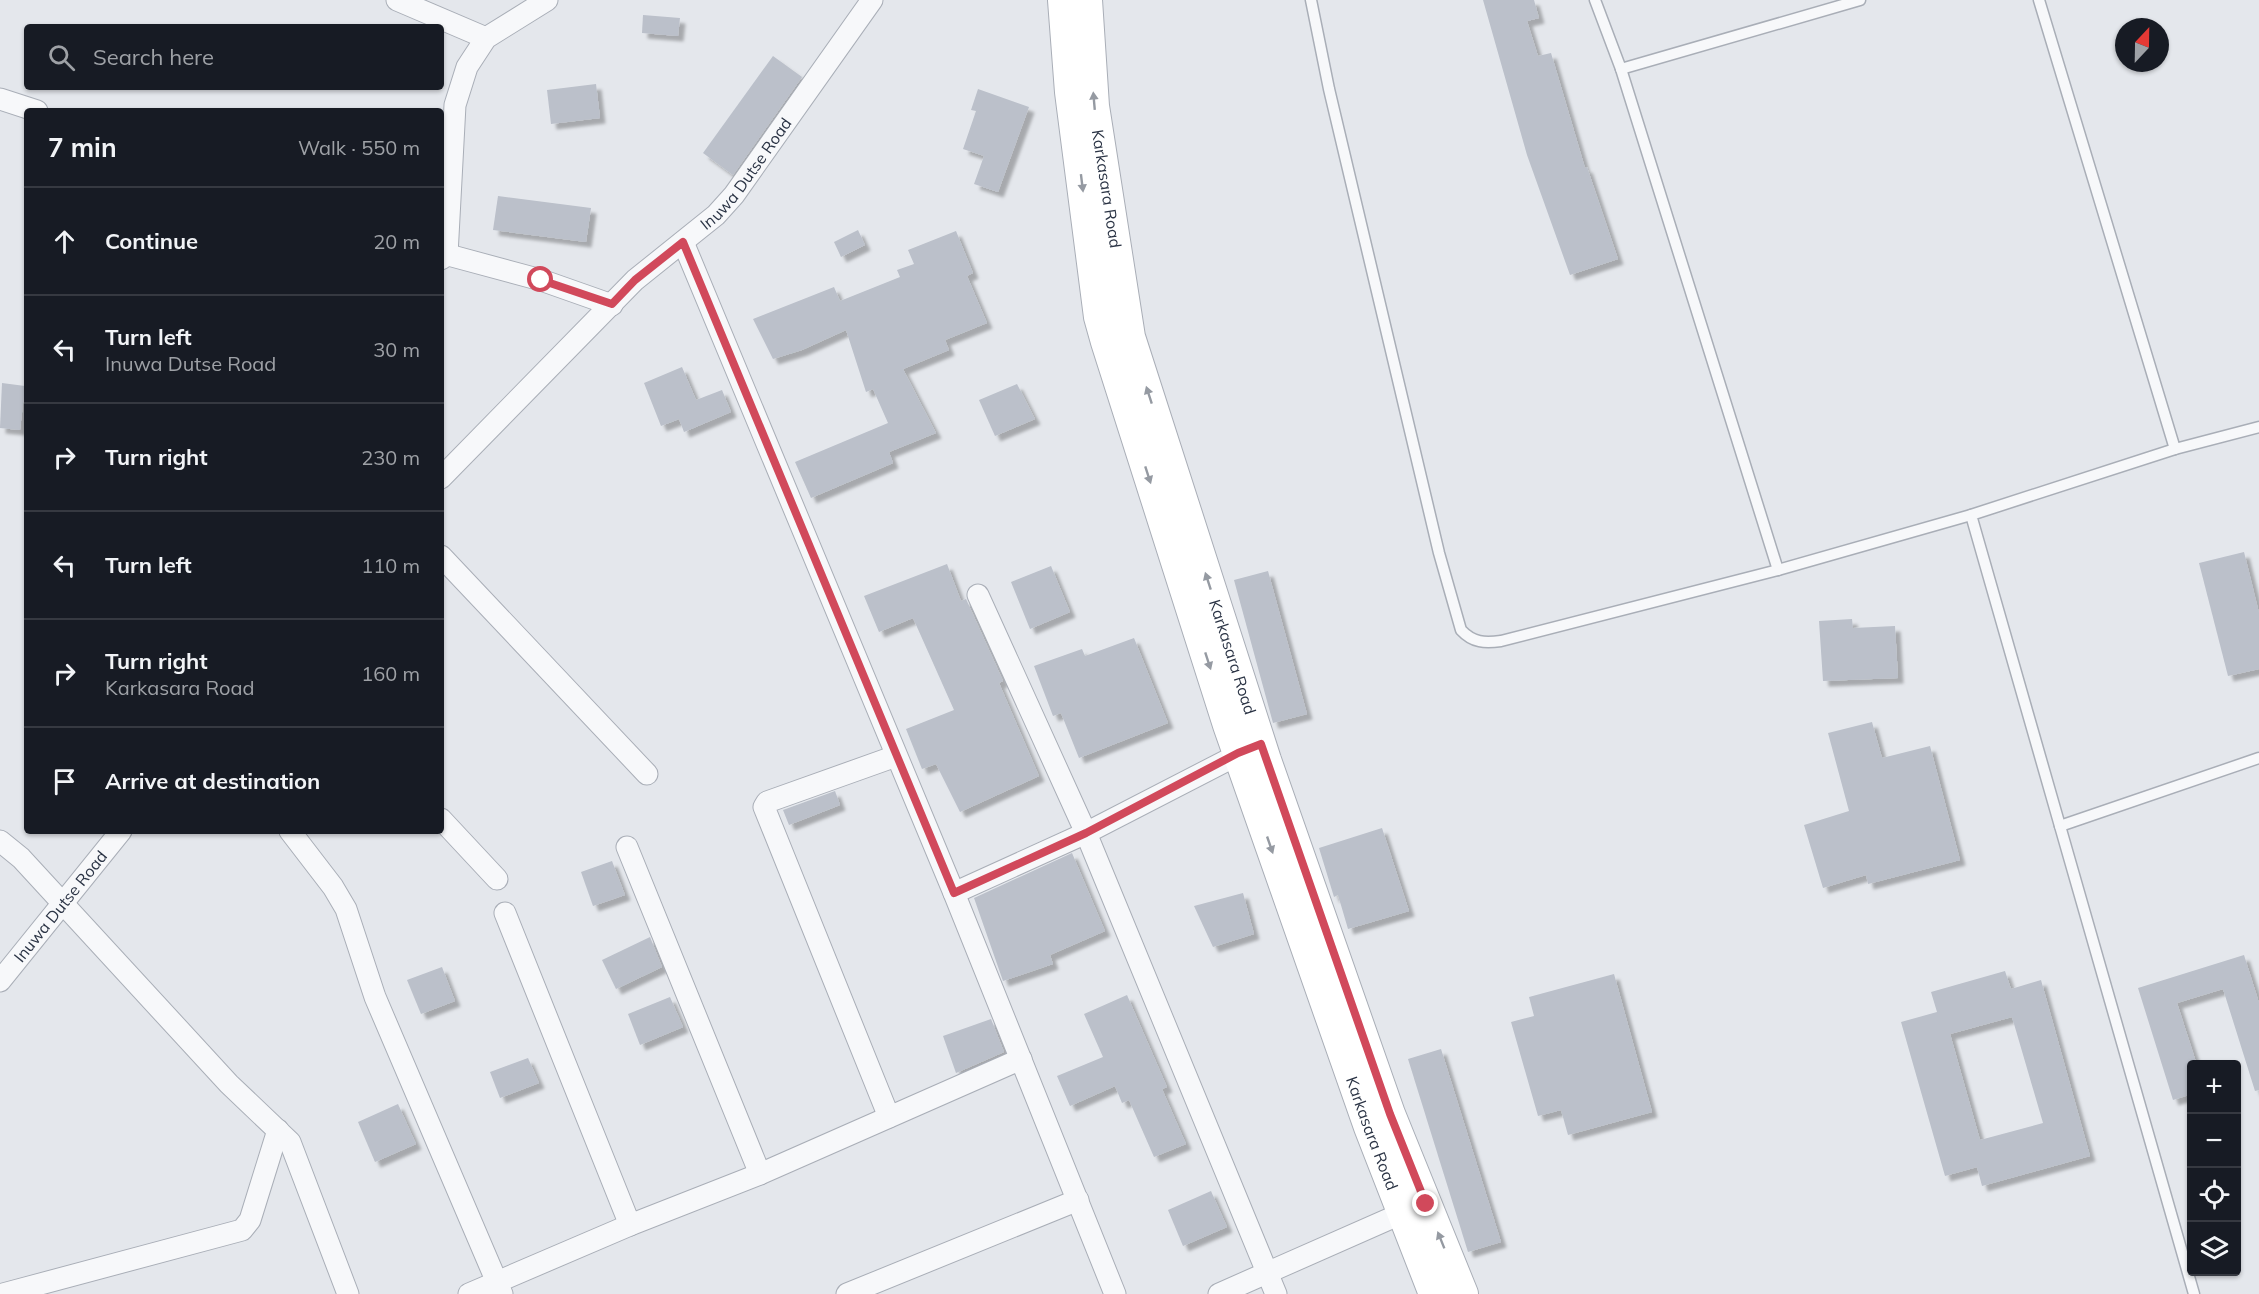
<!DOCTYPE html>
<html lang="en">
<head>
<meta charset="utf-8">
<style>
	body { margin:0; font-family:Mulish,sans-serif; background:#20242c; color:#f1f3f6 }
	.controls { position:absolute; right:18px; bottom:18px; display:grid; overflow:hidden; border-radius:6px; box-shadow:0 2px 4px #0004 }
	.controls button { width:54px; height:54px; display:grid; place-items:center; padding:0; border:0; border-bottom:2px solid #363941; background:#171b24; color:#f1f3f6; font:30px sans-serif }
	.compass { position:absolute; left:2115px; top:18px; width:54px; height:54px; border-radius:50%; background:#171b24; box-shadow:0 2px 4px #0004; rotate:22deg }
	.stop { position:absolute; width:18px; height:18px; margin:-14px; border:4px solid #d1495b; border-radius:50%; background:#fff }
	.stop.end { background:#d1495b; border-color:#fff; box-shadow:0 2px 6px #0008 }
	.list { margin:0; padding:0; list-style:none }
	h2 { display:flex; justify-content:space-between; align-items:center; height:78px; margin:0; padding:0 24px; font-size:26px }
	h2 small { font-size:20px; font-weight:400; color:#9ea1a6 }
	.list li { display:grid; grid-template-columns:39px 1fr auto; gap:18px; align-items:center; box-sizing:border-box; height:108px; padding:0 24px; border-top:2px solid #363941 }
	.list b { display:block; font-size:22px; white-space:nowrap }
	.list p { margin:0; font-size:20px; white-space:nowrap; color:#9ea1a6 }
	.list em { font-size:20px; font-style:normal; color:#9ea1a6 }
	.icon { flex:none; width:33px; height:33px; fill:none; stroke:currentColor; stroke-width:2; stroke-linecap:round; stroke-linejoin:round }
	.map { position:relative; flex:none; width:2259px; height:1294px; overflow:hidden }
	.search { position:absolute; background:#171b24; box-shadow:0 2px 4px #0004; left:24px; top:24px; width:420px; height:66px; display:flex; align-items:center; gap:15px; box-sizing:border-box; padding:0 21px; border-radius:6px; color:#9ea1a6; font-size:22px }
	.panel { position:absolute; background:#171b24; box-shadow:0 2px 4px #0004; left:24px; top:108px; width:420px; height:726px; border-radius:6px }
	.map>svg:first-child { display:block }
</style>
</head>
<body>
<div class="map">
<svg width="2259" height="1294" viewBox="0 0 2259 1294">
	<defs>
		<filter id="shadow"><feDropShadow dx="5.5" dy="5.5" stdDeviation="1.5" flood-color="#0004"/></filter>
	</defs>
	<rect width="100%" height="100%" fill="#e4e7ec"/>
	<g fill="#bbc0ca" fill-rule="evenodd" filter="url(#shadow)">
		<path d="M1483,0H1534L1539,18L1527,21L1538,56L1551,53L1585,168L1587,167L1618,259L1570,275L1527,155Z"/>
		<path d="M643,15L680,18L678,36L642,33Z"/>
		<path d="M773,56L802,77L733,175L703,153Z"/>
		<path d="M596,84L600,118L551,124L547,90Z"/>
		<path d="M978,89L1029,107L998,192L974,184L984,156L963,149L976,111L971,110Z"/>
		<path d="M498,196L591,208L586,242L493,230Z"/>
		<path d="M858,230L865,245L841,257L834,242Z"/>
		<path d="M956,231L973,273L967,276L987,323L945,340L949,350L903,369L936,433L889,452L893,463L811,498L795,462L888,423L873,389L866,392L846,330L802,350L773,359L753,319L834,287L840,301L900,277L897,270L914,264L908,250Z"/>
		<path d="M682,367L696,400L722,390L731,412L684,432L679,419L661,426L644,383Z"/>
		<path d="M2,383L25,386L20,430L0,428Z"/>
		<path d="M1017,384L1035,419L995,436L979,400Z"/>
		<path d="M2244,552L2259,613V669L2228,676L2199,563Z"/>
		<path d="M947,564L961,601L966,599L1003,681L999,683L1039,776L960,812L936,764L922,769L906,729L954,710L913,618L879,632L864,596Z"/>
		<path d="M1051,566L1070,612L1030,629L1011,582Z"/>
		<path d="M1268,571L1307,714L1273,723L1234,580Z"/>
		<path d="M1852,619L1853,628L1895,626L1898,678L1823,681L1819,621Z"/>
		<path d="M1134,638L1168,723L1079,758L1061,713L1053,716L1034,666L1082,649L1085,656Z"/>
		<path d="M1872,722L1882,758L1930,746L1960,860L1868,884L1866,875L1823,888L1804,825L1849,811L1828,733Z"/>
		<path d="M835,791L840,805L789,825L783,810Z"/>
		<path d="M1382,828L1409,911L1348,929L1338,895L1334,897L1319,848Z"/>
		<path d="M1072,853L1105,931L1050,955L1053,964L1003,981L974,898Z"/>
		<path d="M612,861L625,895L593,906L581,872Z"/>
		<path d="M1243,893L1254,934L1213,947L1194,906Z"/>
		<path d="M650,937L662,967L616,989L602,960Z"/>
		<path d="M2244,955L2259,1003V1090L2255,1091L2223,989L2177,1003L2197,1065H2192V1094L2173,1100L2138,988Z"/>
		<path d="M442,967L455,1001L421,1014L407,980Z"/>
		<path d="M2005,971L2011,989L2041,980L2090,1156L1982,1186L1977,1167L1945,1176L1901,1022L1937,1012L1931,992ZM2012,1017L2043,1123L1980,1140L1950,1034Z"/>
		<path d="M1614,974L1652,1112L1568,1135L1561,1110L1538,1116L1511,1022L1534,1016L1529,997Z"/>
		<path d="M1127,995L1167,1087L1162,1089L1186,1144L1154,1157L1129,1100L1122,1103L1115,1086L1070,1106L1057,1076L1103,1057L1084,1014Z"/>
		<path d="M670,997L683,1027L640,1045L628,1014Z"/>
		<path d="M991,1019L1004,1052L956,1073L943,1036Z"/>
		<path d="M1441,1049L1501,1242L1468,1252L1408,1059Z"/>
		<path d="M528,1058L539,1083L500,1098L490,1072Z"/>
		<path d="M398,1104L416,1144L375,1162L358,1122Z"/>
		<path d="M1211,1191L1227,1227L1183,1246L1168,1210Z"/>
	</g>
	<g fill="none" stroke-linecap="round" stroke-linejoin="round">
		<g stroke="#a9aeb7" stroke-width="13">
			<g id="service">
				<path d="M1311,0L1329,89L1439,553L1461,630C1473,643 1485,643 1501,641L1778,570L1971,515"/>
				<path d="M1595,0L1621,69L1778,570"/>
				<path d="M2039,0L2175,449L2259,427"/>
				<path d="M1621,69L1860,0"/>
				<path d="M2060,826L1971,515L2175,449"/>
				<path d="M2194,1294L2060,826L2259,758"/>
			</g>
		</g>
		<g stroke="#a9aeb7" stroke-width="23">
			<g id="minor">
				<path d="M397,0L486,38"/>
				<path d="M0,99L37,111"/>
				<path d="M683,242L954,893L1115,1294"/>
				<path d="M441,253L541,280L612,305"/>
				<path d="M441,259L447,255L455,105L467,67L486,38L547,0"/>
				<path id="s1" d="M441,478L635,280L716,215L734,195L872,0"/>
				<path d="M441,556L647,774"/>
				<path d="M978,595L1086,833L1276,1294"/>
				<path d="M441,819L497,879"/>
				<path d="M290,831L333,887L346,909L375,997L502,1294"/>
				<path d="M0,841L21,858L229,1084L290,1142L348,1294"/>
				<path d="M627,847L760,1174"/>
				<path d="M954,893L1086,833L1249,749"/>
				<path d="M505,913L630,1225"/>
				<path id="s2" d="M0,981L121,831"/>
				<path d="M889,1117L764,807L767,802L896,756"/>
				<path d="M3,1294L242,1230L250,1220L278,1130"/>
				<path d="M469,1294L630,1225L760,1174L1021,1059"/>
				<path d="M847,1294L1078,1200"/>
				<path d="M1219,1294L1414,1208"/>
			</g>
		</g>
		<g stroke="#a9aeb7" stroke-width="32">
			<g id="secondary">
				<path id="s3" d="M1063,0L1070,92L1099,317L1106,342L1228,725L1369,1127L1434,1294"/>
				<path id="s4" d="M1087,0L1094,106L1130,337L1266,760L1390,1114L1463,1294"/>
			</g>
		</g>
		<use href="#service" stroke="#f7f8fa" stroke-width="10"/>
		<use href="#minor" stroke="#f7f8fa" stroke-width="21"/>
		<use href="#secondary" stroke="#fff" stroke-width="30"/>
	</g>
	<defs><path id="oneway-solid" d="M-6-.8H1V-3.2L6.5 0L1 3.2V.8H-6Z" transform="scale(1.5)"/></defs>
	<g fill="#959aa2">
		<use href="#oneway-solid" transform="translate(1094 101) rotate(-95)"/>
		<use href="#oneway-solid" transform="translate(1082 183) rotate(83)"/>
		<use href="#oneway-solid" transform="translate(1149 395) rotate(-108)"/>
		<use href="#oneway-solid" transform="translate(1148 475) rotate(72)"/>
		<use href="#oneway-solid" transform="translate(1208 581) rotate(-108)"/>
		<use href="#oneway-solid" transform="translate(1208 661) rotate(72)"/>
		<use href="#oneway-solid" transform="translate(1270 845) rotate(71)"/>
		<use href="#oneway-solid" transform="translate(1441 1240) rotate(-112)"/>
	</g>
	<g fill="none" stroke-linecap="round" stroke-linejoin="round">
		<path stroke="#d1495b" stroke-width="8" d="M541,280L612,304L635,280L683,242L954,893L1086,833L1238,753L1261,744L1390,1114L1426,1204"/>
	</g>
	<g text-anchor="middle" stroke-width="4.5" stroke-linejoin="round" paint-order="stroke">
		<g font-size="16" fill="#2b3445" stroke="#f4f6f9">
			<text dy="6" stroke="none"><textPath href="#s1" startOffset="432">Inuwa Dutse Road</textPath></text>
			<text dy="6" stroke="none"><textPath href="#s4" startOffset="190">Karkasara Road</textPath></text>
			<text dy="6" stroke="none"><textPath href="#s4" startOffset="676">Karkasara Road</textPath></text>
			<text dy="6" stroke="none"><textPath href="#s2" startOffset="96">Inuwa Dutse Road</textPath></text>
			<text dy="6" stroke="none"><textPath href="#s3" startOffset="1180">Karkasara Road</textPath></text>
		</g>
	</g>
</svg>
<div class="controls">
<button>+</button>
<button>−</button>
<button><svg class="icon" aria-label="locate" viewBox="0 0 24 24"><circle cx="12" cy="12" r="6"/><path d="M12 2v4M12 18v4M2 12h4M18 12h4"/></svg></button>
<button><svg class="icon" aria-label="layers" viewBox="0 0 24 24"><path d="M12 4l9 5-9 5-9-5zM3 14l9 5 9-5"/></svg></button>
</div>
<svg class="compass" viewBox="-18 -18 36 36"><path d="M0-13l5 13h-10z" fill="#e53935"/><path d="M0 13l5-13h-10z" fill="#9ea1a6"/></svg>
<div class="stop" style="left:541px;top:280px"></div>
<div class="stop end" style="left:1426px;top:1204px"></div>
<div class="search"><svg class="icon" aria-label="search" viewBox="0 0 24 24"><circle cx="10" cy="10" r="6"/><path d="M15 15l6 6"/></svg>Search here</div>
<section class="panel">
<h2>7 min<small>Walk · 550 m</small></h2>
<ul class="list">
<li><svg class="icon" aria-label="ahead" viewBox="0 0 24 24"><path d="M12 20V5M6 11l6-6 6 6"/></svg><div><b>Continue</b></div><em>20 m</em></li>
<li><svg class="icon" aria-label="left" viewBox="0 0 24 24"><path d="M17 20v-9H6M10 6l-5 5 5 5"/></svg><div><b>Turn left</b><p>Inuwa Dutse Road</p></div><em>30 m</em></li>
<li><svg class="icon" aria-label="right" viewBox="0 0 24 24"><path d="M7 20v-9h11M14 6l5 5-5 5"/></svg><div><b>Turn right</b></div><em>230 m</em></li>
<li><svg class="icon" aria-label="left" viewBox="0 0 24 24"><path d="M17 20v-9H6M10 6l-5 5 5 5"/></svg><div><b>Turn left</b></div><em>110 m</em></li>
<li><svg class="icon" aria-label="right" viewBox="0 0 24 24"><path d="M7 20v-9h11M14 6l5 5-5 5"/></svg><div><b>Turn right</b><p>Karkasara Road</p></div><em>160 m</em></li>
<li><svg class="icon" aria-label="arrive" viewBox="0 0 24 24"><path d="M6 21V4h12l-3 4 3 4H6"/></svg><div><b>Arrive at destination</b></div></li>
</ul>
</section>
</div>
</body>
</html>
